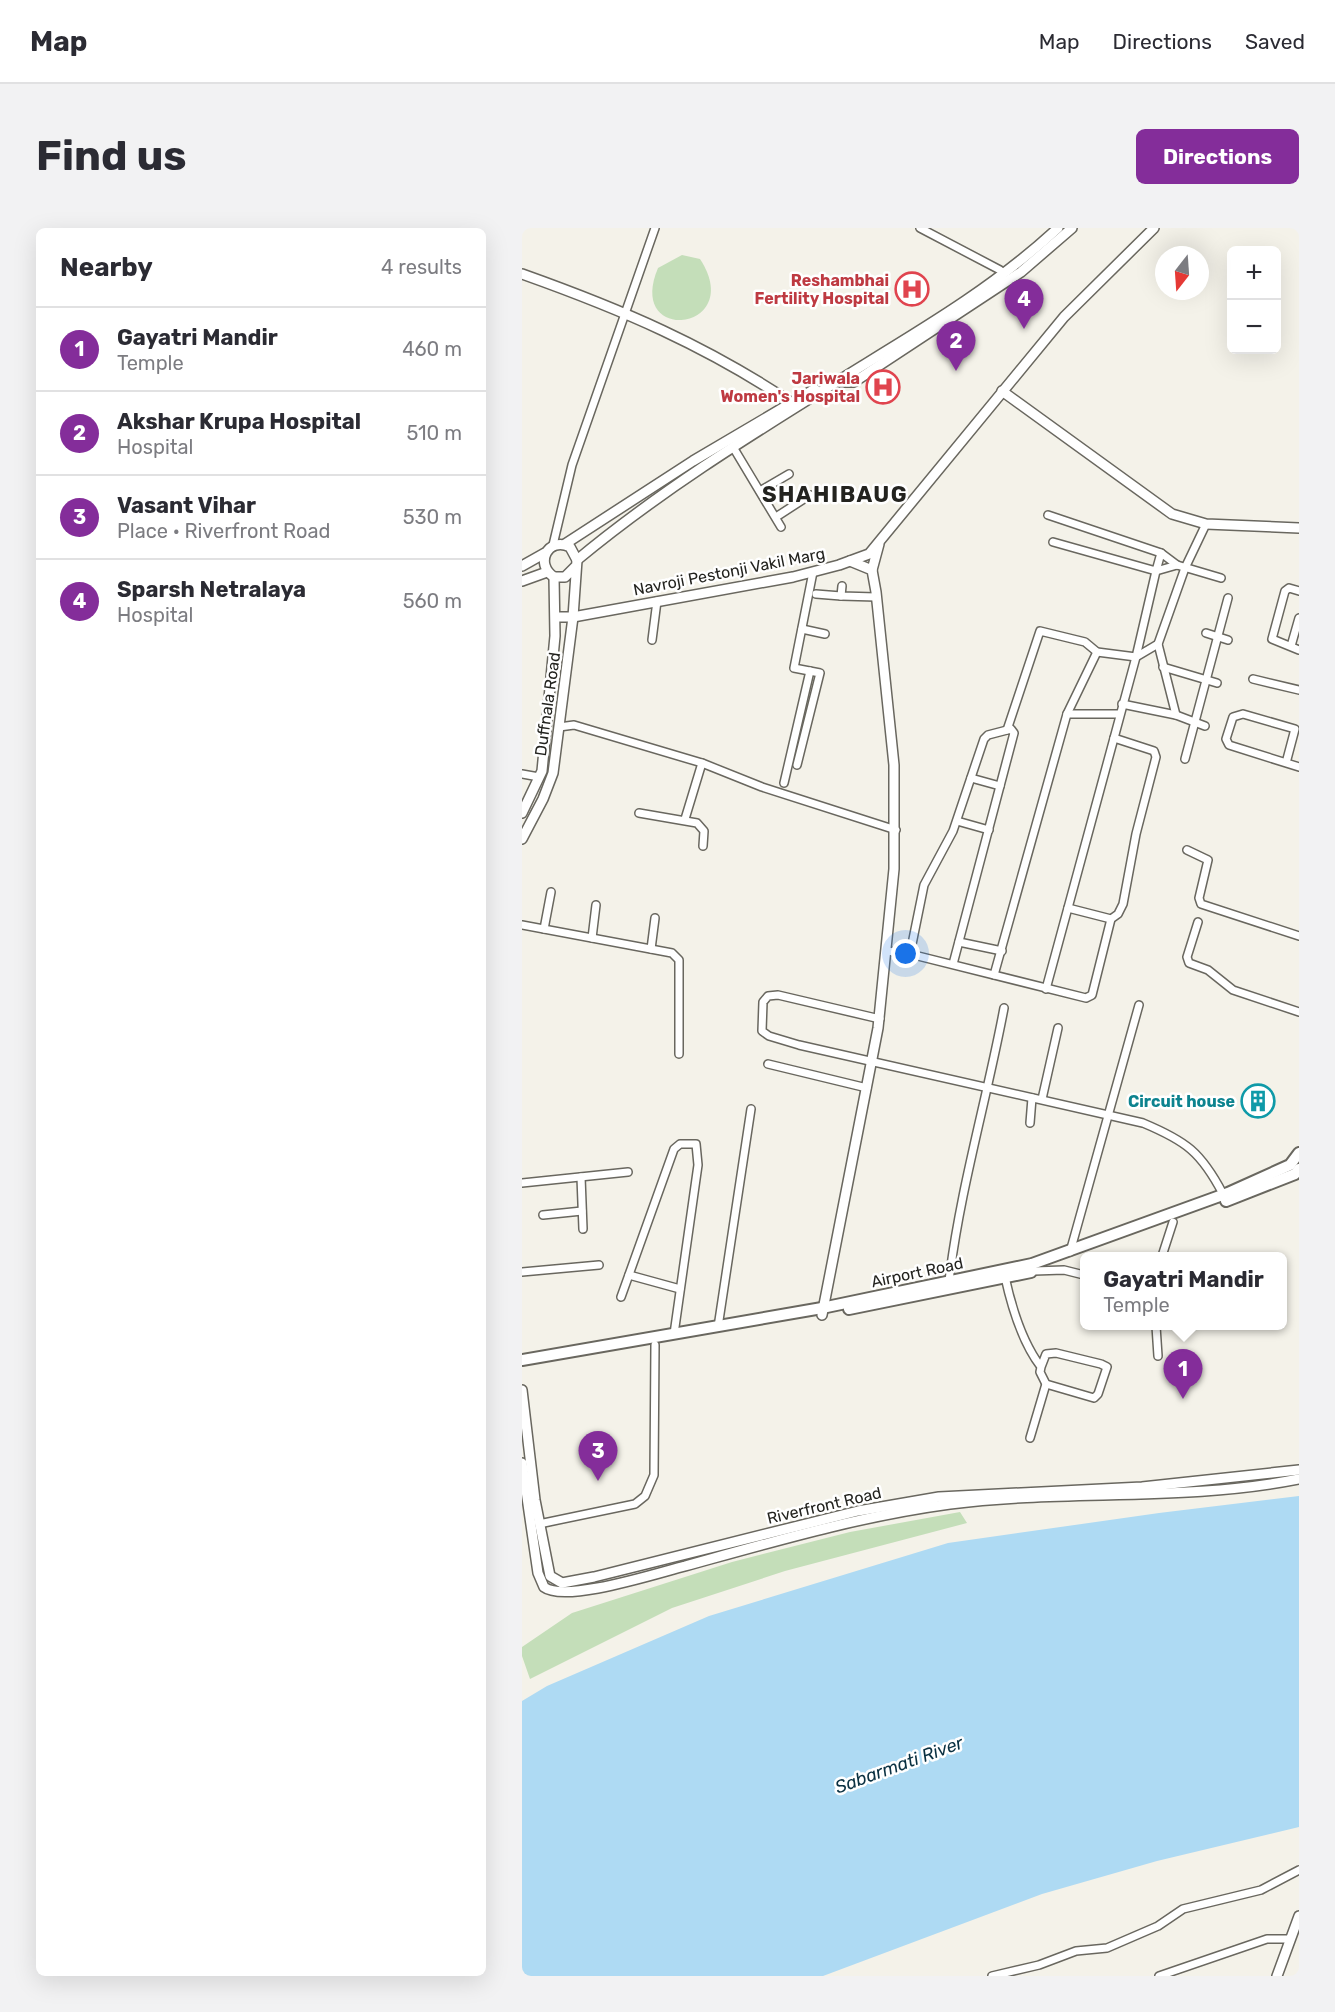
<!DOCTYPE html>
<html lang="en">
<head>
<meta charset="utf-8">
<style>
	body { margin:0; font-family:Rubik,sans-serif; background:#f2f2f3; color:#2b2b33 }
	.controls { position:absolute; right:18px; top:18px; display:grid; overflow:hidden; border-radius:9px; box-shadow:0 6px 24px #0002 }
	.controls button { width:54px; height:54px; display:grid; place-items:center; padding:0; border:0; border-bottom:2px solid #e1e1e2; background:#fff; color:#2b2b33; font:30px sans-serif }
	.compass { position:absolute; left:633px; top:18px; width:54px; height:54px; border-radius:50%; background:#fff; box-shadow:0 6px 24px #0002; rotate:197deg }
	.you { position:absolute; left:384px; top:726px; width:21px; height:21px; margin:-15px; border:4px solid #fff; border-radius:50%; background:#1a73e8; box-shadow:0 0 0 9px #1a73e833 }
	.badge { display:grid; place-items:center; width:39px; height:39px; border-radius:50%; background:#842d9a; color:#fff; font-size:20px; font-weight:700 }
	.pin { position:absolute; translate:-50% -50px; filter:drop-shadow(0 2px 3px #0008) }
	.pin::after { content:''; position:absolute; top:32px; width:21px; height:18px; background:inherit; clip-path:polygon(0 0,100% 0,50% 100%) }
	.popup { position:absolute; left:558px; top:1024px; width:207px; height:78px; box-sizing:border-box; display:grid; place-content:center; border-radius:9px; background:#fff; filter:drop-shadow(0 2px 4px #0005); font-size:20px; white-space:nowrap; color:#7c7c81 }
	.popup b { font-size:22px; color:#2b2b33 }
	.popup::after { content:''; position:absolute; left:50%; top:100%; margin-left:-12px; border:12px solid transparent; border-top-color:#fff }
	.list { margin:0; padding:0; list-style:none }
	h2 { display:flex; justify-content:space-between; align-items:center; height:78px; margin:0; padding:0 24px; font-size:26px }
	h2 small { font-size:20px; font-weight:400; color:#7c7c81 }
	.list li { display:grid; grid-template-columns:39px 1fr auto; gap:18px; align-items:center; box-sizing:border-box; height:84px; padding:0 24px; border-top:2px solid #e1e1e2 }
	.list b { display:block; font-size:22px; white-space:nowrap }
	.list p { margin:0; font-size:20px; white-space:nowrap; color:#7c7c81 }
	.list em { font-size:20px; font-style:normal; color:#7c7c81 }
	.map { position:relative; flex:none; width:777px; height:1748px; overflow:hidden; border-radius:9px }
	header { display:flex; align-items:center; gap:36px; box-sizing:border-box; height:84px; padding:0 30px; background:#fff; border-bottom:2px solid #e1e1e2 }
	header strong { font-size:28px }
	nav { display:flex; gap:33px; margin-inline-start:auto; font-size:21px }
	.intro { display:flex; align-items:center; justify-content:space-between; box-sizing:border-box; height:144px; padding:0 36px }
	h1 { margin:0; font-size:42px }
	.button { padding:15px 27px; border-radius:9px; background:#842d9a; color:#fff; font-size:21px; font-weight:700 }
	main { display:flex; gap:36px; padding:0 36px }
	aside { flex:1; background:#fff; border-radius:9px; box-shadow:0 6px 24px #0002 }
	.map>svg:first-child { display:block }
</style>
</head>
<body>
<header>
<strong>Map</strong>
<nav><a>Map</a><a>Directions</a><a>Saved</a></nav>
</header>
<div class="intro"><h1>Find us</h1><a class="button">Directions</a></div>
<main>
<aside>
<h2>Nearby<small>4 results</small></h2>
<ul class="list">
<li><span class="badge">1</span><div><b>Gayatri Mandir</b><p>Temple</p></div><em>460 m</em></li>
<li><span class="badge">2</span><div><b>Akshar Krupa Hospital</b><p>Hospital</p></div><em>510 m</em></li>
<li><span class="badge">3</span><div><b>Vasant Vihar</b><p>Place · Riverfront Road</p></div><em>530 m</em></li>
<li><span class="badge">4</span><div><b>Sparsh Netralaya</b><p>Hospital</p></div><em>560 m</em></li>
</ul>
</aside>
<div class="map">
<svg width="777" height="1748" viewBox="0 0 777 1748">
	<rect width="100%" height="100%" fill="#f4f2e9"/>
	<g fill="#c4deb9">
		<path d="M160,27L178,31C225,103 103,118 136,40Z"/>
		<path d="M438,1284L445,1295L263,1343L150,1380L8,1451L0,1428V1419L50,1385L210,1334L328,1304Z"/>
	</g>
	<path fill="#aedaf3" d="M777,1268V1599L635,1633L520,1666L301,1748H0V1473L25,1458L187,1388L426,1315L637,1285Z"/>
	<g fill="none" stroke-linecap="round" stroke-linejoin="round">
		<g stroke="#69675f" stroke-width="10">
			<g id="street">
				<path d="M398,0L478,42"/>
				<path d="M211,219L259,299"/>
				<path d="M238,263L267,246"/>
				<path d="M526,287L639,325L655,337"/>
				<path d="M254,289L288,267"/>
				<path d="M531,314L634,343L639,325"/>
				<path d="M31,317L50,237L133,0"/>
				<path d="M320,358L319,368L354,369"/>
				<path d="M777,363L767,360L763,363L750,411L777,422"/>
				<path d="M294,366L319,368"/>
				<path d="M280,401L303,406"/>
				<path d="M684,405L706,412"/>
				<path d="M130,412L135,373"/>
				<path d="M769,418L777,390"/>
				<path d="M641,439L695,455"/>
				<path d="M731,451L777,462"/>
				<path d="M600,476L654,487L683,498"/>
				<path d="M545,486H597"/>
				<path d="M654,487L636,416L663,340L684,296"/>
				<path d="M37,499L52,497L180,535L240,559L374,602"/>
				<path d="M485,502L518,403L563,414L575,424L614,429L636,416"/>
				<path d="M663,531L706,370"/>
				<path d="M764,535L773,501L721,486L711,489L704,511L707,517L777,539"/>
				<path d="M275,537L298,445L272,440L291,344"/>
				<path d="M0,546L17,549"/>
				<path d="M449,550L478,558"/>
				<path d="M262,555L288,443"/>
				<path d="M117,585L175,595L182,603L181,618"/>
				<path d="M163,591L180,535"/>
				<path d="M435,593L467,602"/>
				<path d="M665,622L686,632L677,670L679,676L777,708"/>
				<path d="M546,680L589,691"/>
				<path d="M676,694L665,729L667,735L686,742L711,762L777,784"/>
				<path d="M0,697L150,725L157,732V826"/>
				<path d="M22,701L29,664"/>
				<path d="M70,710L74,677"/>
				<path d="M437,714L480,723"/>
				<path d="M129,721L133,690"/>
				<path d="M365,723L388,726L402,657L431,603L462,511L466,507L489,501L492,505L431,736"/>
				<path d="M388,726L564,770L570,767L589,691L596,686L601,676L614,606L634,529L632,523L592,510"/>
				<path d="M472,747L545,486L575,424"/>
				<path d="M524,761L614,429L634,343L655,337L699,350"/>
				<path d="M358,791L256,767L246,768L241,774L240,803L247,808L277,817L621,895C664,913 679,924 701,966"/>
				<path d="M246,836L345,860"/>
				<path d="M520,871L536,800"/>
				<path d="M508,895L510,870"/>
				<path d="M59,949L61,1001"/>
				<path d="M0,955L106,944"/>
				<path d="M21,987L60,983"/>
				<path d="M548,1024L617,777"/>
				<path d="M640,1028L651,994"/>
				<path d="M512,1043L542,1042L562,1047"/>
				<path d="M0,1044L77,1037"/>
				<path d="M107,1047L158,1061"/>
				<path d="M483,1049C490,1081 500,1114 519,1139L524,1126L534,1125L579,1136L585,1139L576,1166L572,1170L524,1156L518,1144L519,1139"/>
				<path d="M427,1053C438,961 465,871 482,780"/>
				<path d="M99,1069L152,921L158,916H174L176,937L152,1106"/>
				<path d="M634,1098L636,1128"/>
				<path d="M196,1099L229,881"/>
				<path d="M508,1210L524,1156"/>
				<path d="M17,1296L113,1276L123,1268L132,1247L133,1117"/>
				<path d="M470,1748L517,1737L554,1723L585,1720L636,1698L661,1681L739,1662L777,1642"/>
				<path d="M637,1748L745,1711H768"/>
			</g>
		</g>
		<g stroke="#69675f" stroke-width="12">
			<g id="secondary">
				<path d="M0,46C101,82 183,117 273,177"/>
				<path d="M317,154H332L499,44L550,0"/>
				<path d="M480,163L650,286L684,296L777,300"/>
				<path d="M43,316L171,233L293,161"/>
				<path d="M55,332C144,258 242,199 340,138C409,96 477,55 536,0"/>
				<path d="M0,338L23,325"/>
				<path d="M350,342L357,316"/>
				<path d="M0,353L25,344"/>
				<path d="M34,389H51L271,349L317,337L347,326L542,89L632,0"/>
				<path d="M0,585L20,543L33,408L32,349"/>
				<path d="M0,611L21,571L31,545L51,389L55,332L48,319C26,308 12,336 32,349H43L54,338"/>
				<path d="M300,1087L356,800L372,641V537L354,364L350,342L328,333"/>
				<path d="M0,1162L13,1272L28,1348L40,1355L72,1349L336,1283L417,1269L620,1259L777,1242"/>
				<path d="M0,1235L16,1345L22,1359C43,1375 135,1345 163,1338C250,1314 338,1288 428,1276C544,1261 662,1274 777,1251"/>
				<path d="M755,1748L777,1688"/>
			</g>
		</g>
		<g stroke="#69675f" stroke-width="14">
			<g id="primary">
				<path d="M704,973L773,946L777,941"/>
				<path d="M327,1081L509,1044"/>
				<path d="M0,1132L300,1080L510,1036L706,965L768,937L777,925"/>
			</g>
		</g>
		<use href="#street" stroke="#fff" stroke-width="7"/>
		<use href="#secondary" stroke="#fff" stroke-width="9"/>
		<use href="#primary" stroke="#fff" stroke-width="10"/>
	</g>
	<defs>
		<g id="hospital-ring" transform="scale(1.725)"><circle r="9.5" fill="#fff" stroke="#e0444e" stroke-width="1.5"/><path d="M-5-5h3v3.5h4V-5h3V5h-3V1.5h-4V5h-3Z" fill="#e0444e"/></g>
		<g id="building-ring" transform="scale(1.725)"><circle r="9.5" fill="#fff" stroke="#0f9aa8" stroke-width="1.5"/><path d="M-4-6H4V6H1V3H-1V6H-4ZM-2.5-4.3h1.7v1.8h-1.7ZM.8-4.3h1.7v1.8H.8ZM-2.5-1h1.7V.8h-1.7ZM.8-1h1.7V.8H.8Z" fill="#0f9aa8"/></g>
	</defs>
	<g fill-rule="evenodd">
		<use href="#hospital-ring" x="390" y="61"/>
		<use href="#hospital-ring" x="361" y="159"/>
		<use href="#building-ring" x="736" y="873"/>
	</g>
	<g text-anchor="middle" stroke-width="5" stroke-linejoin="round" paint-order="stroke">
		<g font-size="16" font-weight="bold" fill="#be3a42" stroke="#fff" text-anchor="end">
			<text x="367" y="58">Reshambhai<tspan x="367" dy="18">Fertility Hospital</tspan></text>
			<text x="338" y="156">Jariwala<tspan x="338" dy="18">Women's Hospital</tspan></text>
		</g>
		<g font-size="16" fill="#23231f" stroke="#fff">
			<text transform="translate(207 343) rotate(-11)" y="6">Navroji Pestonji Vakil Marg</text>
			<text transform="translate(25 476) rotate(-82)" y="6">Duffnala Road</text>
			<text transform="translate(395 1044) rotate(-12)" y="6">Airport Road</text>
			<text transform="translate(302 1277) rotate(-13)" y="6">Riverfront Road</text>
		</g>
		<g font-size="16" font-weight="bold" fill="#0d838f" stroke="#fff" text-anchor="end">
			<text x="713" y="879">Circuit house</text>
		</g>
		<g font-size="18" font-style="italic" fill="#0a3142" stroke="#fff">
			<text transform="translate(377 1537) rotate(-20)" y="6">Sabarmati River</text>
		</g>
		<g font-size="22" font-weight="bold" letter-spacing="1.5" fill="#23231f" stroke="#fff">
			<text x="313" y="274">SHAHIBAUG</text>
		</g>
	</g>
</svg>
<div class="controls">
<button>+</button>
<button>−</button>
</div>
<svg class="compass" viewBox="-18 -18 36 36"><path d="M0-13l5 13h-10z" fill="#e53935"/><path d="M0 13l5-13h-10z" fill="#7c7c81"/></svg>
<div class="you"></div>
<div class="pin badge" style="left:661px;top:1171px">1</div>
<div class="popup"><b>Gayatri Mandir</b>Temple</div>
<div class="pin badge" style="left:434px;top:143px">2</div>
<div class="pin badge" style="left:76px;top:1253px">3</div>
<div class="pin badge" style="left:502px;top:101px">4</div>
</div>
</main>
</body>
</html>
